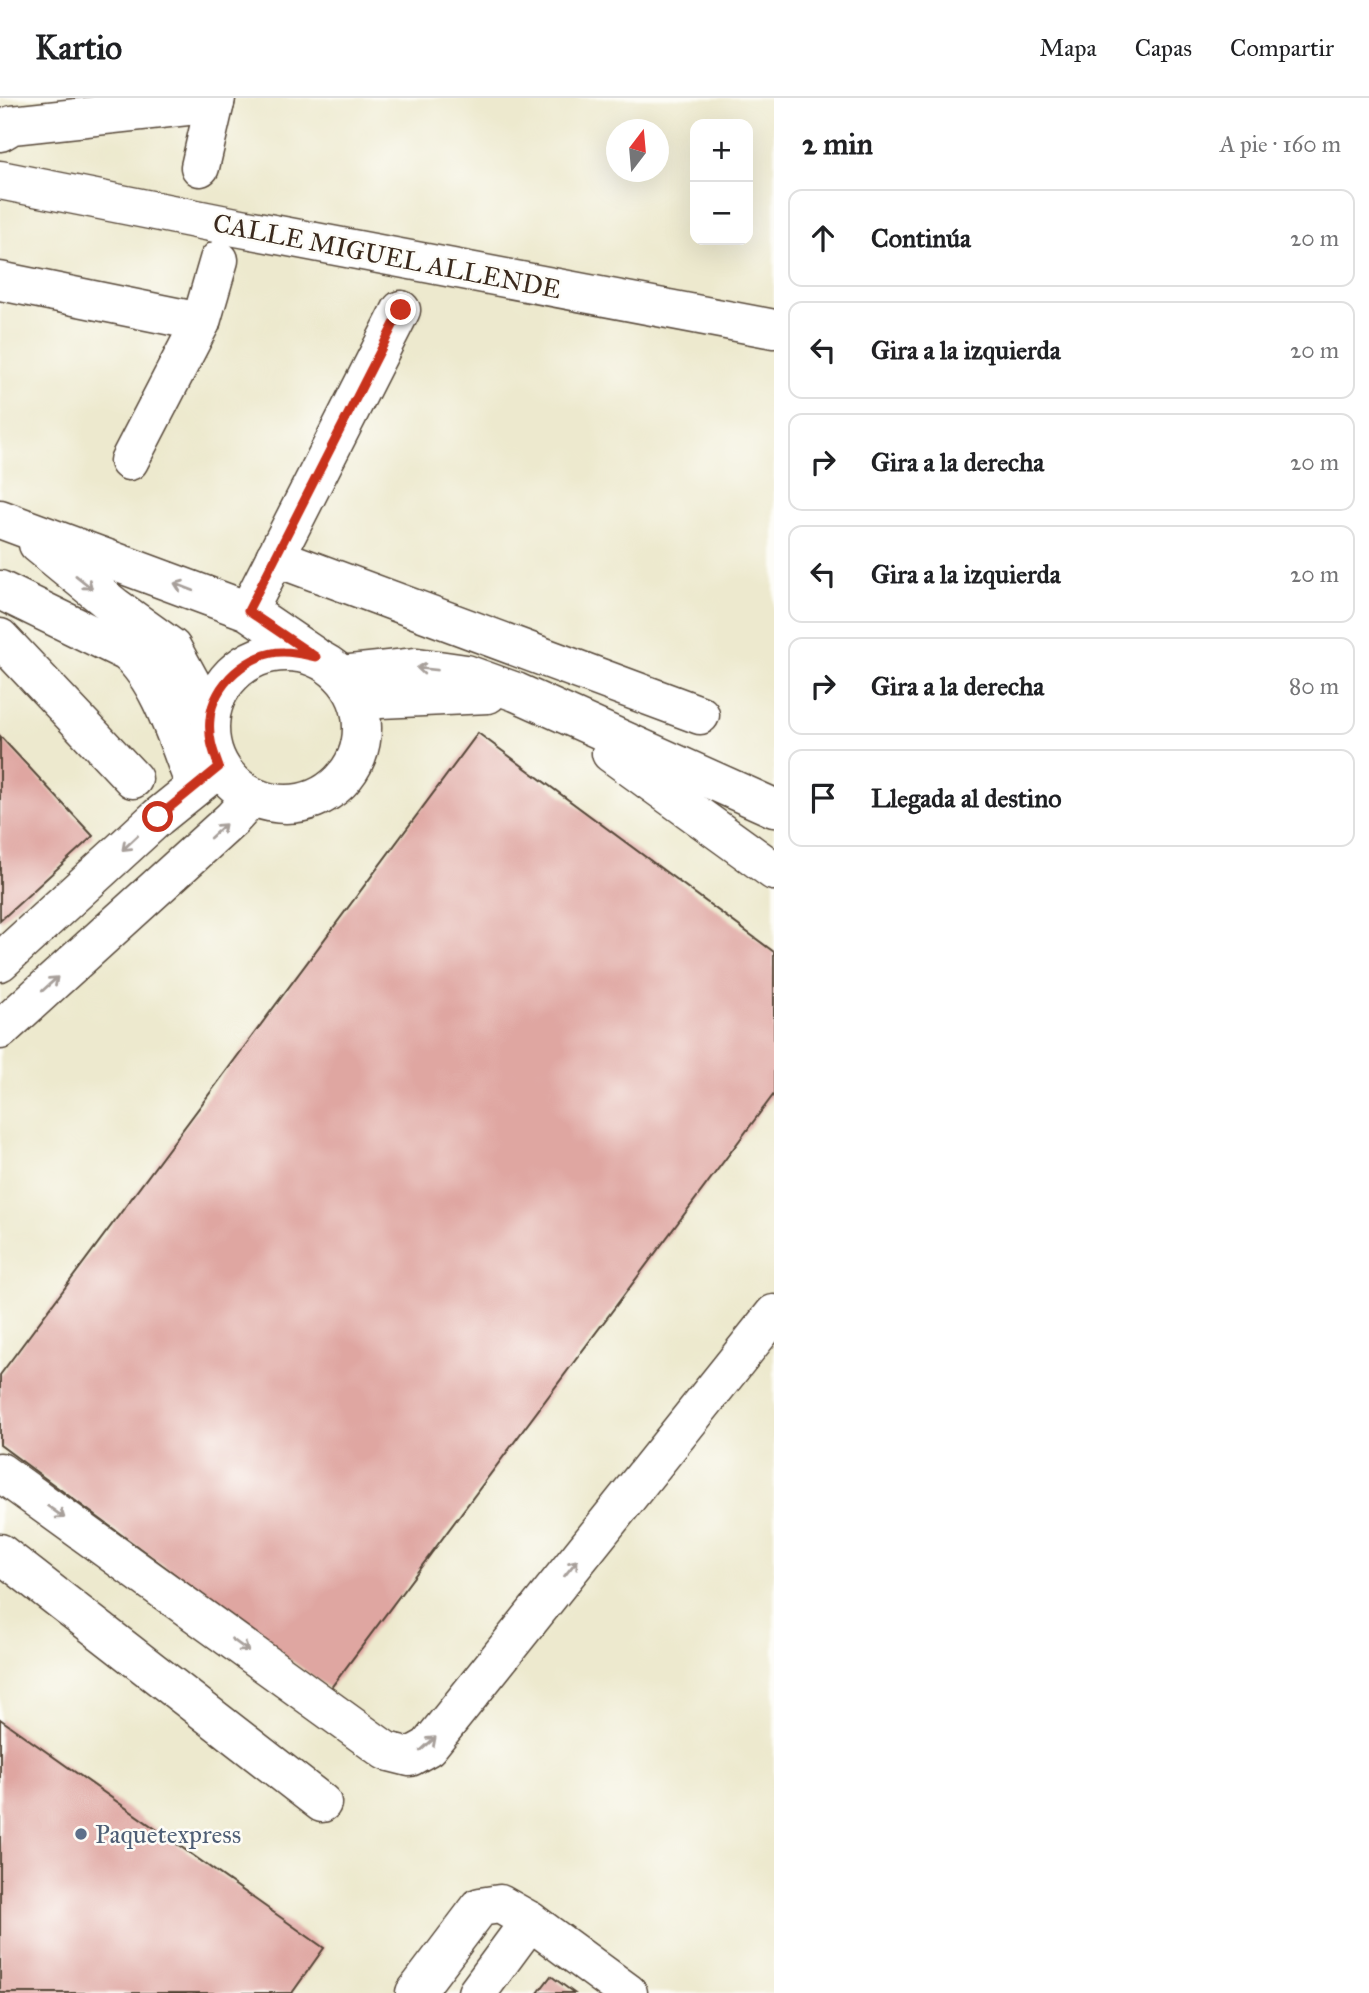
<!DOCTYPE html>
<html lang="es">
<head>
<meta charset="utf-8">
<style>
	body { margin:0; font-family:"IM FELL Great Primer",serif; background:#f6f6f6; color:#202124 }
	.controls { position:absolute; right:21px; top:21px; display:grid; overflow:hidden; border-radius:14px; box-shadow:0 7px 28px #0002 }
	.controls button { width:63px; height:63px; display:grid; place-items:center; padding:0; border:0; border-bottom:2px solid #e0e0e0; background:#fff; color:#202124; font:35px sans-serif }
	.compass { position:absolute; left:606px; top:21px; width:63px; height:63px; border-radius:50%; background:#fff; box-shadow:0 7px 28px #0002; rotate:16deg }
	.stop { position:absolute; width:21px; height:21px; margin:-16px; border:5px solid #c8321e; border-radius:50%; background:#fff }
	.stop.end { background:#c8321e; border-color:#fff; box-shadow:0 2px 7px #0008 }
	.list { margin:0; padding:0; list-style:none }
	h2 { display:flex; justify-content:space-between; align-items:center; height:91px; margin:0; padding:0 28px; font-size:30px }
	h2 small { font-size:23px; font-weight:400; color:#757577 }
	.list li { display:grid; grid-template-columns:46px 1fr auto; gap:21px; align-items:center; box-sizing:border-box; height:98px; margin:0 14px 14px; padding:0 14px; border:2px solid #e0e0e0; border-radius:14px }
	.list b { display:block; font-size:26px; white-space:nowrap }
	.list em { font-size:23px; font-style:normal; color:#757577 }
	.icon { flex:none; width:38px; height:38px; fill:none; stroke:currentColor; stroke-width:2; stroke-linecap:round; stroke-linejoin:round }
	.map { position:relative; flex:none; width:774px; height:1895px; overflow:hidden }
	header { display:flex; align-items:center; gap:42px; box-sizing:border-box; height:98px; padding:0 35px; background:#fff; border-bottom:2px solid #e0e0e0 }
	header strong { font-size:33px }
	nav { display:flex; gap:38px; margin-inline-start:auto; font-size:24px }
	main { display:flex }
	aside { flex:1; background:#fff }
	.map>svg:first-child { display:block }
</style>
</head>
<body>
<header>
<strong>Kartio</strong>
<nav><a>Mapa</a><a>Capas</a><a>Compartir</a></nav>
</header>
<main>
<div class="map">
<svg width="774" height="1895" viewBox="0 0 774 1895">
	<rect width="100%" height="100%" fill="#fdfcf7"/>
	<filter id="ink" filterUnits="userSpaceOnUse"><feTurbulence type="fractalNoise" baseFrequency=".0143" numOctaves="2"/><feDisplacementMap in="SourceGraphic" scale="14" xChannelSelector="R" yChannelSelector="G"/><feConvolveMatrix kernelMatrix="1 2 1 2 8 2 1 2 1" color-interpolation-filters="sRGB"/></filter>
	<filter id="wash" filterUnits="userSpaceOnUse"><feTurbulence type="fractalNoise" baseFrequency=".00686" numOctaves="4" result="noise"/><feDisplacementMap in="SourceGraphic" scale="28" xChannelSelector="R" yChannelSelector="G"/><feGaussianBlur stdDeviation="1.57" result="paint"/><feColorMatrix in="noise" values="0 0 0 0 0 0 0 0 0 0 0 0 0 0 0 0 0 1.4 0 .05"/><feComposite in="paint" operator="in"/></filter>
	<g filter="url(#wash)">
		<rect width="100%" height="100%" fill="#ede9ce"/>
		<g id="blocks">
			<g fill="#dfa6a1">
				<path d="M478,635L774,854V996L330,1591L0,1347V1277Z"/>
				<path d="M0,638L93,738L0,823Z"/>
				<path d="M0,1621L324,1850L292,1895H0Z"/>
				<path d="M551,1878L574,1895H538Z"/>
			</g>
		</g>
	</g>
	<g filter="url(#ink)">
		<use href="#blocks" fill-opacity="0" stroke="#564738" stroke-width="2"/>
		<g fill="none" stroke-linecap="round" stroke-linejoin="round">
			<g stroke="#564738" stroke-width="41">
				<g id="minor">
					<path d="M0,34L12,27L215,5"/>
					<path d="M200,69L216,0"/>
					<path d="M0,183L201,224"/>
					<path d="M129,363L201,224L219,162"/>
					<path d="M0,421L248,513L314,558"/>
					<path d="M38,446L115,509L172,550L209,618"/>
					<path d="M275,459L700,617"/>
					<path d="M0,492L127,554C161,583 178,645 195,687"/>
					<path d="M248,513L401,212"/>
					<path d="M0,540L133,681"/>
					<circle cx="286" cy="630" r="76"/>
					<path d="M341,577L417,569L466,576L516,594L774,710"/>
					<path d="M358,602L488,596"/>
					<path d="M611,655L774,773"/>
					<path d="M0,864L158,719L220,669"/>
					<path d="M0,932L232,721L252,699"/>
					<path d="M0,1374L386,1653L410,1659L428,1649L774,1216"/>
					<path d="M0,1455L322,1705"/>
					<path d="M415,1895L480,1809L500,1806L530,1823L628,1895"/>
					<path d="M477,1895L530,1823"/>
				</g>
			</g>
			<g stroke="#564738" stroke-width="41">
				<path id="major" d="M0,82L231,128L774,231"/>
			</g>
			<use href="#minor" stroke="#fff" stroke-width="38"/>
			<use href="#major" stroke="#fff" stroke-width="38"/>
		</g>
		<defs><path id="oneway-shaft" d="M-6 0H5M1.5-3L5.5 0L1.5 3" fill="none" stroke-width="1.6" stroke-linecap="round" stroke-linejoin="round" transform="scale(1.75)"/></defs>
		<g stroke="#a79f9a">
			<use href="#oneway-shaft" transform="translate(84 484) rotate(39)"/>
			<use href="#oneway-shaft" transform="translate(184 489) rotate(-159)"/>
			<use href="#oneway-shaft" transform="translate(427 571) rotate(-174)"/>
			<use href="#oneway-shaft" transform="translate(218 733) rotate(-42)"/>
			<use href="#oneway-shaft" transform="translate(130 745) rotate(137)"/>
			<use href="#oneway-shaft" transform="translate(50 886) rotate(-42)"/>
			<use href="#oneway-shaft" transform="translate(56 1414) rotate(35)"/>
			<use href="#oneway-shaft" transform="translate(571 1470) rotate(-51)"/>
			<use href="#oneway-shaft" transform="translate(240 1547) rotate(36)"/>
			<use href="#oneway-shaft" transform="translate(428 1646) rotate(-42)"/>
		</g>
	</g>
	<g fill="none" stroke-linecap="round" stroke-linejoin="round" filter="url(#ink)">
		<path stroke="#c8321e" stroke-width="9" d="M158,719L219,669C213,653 208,639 210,621C212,587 250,553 284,554C294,554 306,557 316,559L248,513L401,212"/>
	</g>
	<circle fill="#5c6f8a" stroke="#fdfcf7" stroke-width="2.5" cx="81" cy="1736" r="7"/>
	<g text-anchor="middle" stroke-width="5" stroke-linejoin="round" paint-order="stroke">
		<g font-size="26" fill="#3b2a1e" stroke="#fdfcf7">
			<text transform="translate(387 158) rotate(11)" y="9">CALLE MIGUEL ALLENDE</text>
		</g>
		<g font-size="26" fill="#4e5e75" stroke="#fdfcf7" text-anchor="start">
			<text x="95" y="1745">Paquetexpress</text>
		</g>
	</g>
</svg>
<div class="controls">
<button>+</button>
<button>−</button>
</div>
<svg class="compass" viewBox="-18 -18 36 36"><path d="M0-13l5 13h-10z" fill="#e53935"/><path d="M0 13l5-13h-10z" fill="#757577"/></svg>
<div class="stop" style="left:158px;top:719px"></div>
<div class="stop end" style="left:401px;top:212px"></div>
</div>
<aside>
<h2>2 min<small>A pie · 160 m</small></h2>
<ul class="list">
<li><svg class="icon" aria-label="ahead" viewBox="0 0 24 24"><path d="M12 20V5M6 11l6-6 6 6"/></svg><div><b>Continúa</b></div><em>20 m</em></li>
<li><svg class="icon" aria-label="left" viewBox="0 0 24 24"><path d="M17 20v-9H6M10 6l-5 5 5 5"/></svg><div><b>Gira a la izquierda</b></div><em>20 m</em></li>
<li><svg class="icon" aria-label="right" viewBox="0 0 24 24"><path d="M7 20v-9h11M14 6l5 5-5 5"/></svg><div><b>Gira a la derecha</b></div><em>20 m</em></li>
<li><svg class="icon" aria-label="left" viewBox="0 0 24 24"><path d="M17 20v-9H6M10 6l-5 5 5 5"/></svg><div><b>Gira a la izquierda</b></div><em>20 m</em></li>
<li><svg class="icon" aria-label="right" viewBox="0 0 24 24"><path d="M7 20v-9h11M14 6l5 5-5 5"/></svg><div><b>Gira a la derecha</b></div><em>80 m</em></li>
<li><svg class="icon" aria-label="arrive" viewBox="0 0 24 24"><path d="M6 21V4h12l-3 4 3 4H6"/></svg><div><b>Llegada al destino</b></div></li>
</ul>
</aside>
</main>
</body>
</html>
